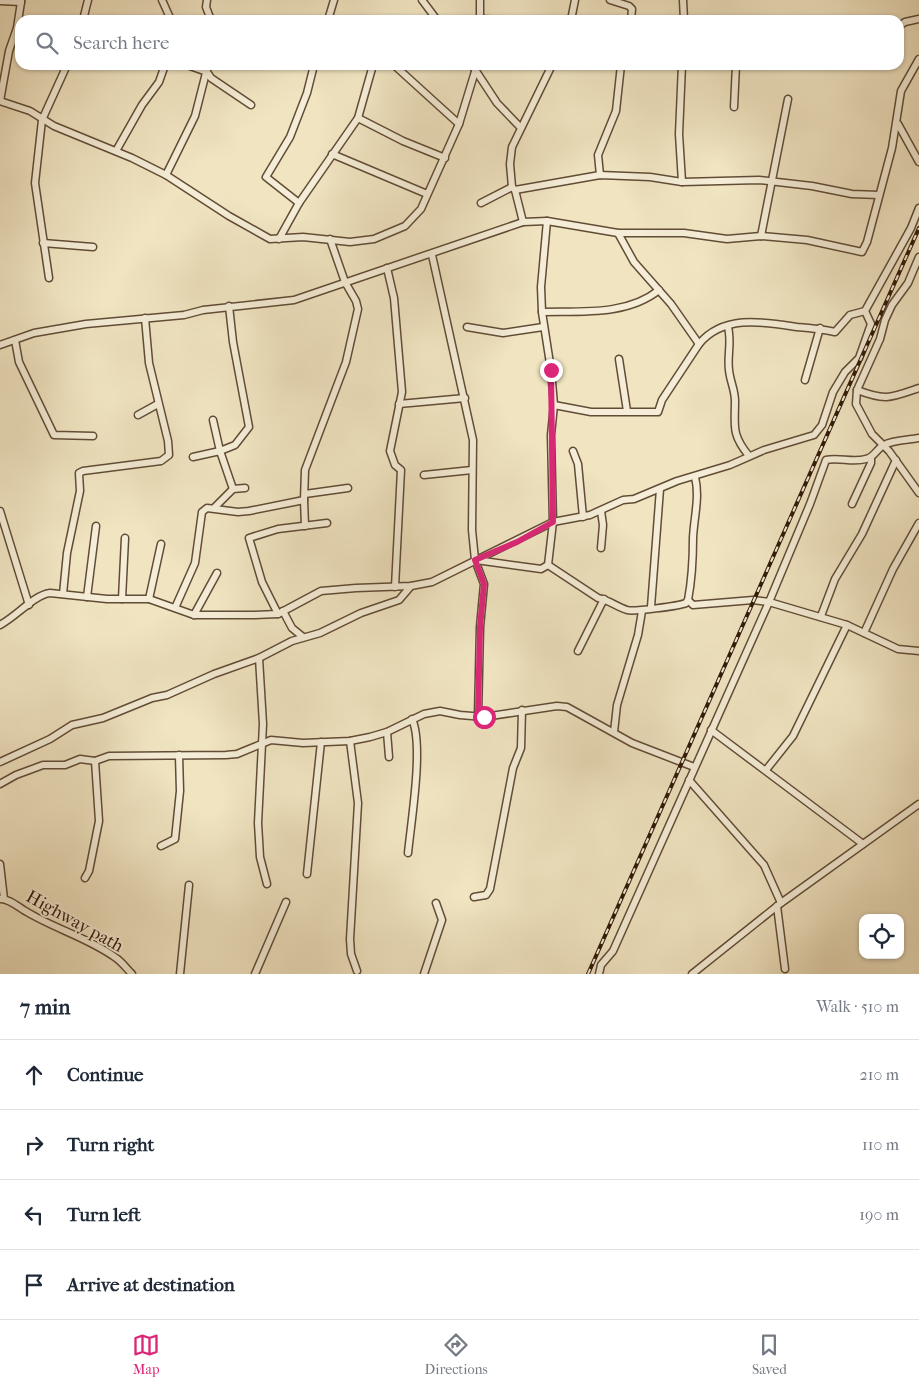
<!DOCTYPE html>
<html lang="en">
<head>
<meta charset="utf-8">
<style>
	body { margin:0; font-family:"IM FELL French Canon",serif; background:#f6f6f7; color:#1f2937 }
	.controls { position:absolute; right:15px; bottom:15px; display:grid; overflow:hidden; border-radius:10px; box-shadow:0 1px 4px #0004 }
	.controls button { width:45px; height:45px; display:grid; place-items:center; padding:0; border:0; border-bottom:1px solid #e0e1e3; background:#fff; color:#1f2937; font:25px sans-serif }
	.stop { position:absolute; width:15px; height:15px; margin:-11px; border:4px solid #db2777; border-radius:50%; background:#fff }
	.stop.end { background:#db2777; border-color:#fff; box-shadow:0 1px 5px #0008 }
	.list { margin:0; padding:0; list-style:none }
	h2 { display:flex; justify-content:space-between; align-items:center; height:65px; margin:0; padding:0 20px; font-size:21px }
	h2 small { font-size:16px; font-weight:400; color:#747a83 }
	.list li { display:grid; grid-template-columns:32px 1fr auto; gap:15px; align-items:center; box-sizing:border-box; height:70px; padding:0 20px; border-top:1px solid #e0e1e3 }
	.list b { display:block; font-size:19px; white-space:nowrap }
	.list em { font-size:16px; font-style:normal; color:#747a83 }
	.icon { flex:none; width:28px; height:28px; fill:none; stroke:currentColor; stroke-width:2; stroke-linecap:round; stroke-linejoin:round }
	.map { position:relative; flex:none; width:919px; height:974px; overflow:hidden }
	.search { position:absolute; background:#fff; box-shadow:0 1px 4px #0004; left:15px; right:15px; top:15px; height:55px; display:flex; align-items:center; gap:12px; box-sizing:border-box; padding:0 18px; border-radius:15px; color:#747a83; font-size:19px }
	.sheet { height:345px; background:#fff }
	nav { display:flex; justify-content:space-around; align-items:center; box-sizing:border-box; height:70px; border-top:1px solid #e0e1e3; background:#fff; font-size:14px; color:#747a83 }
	nav a { display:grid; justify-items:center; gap:2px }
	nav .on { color:#db2777 }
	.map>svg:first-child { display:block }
</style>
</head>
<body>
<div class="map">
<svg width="919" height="974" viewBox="0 0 919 974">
	<rect width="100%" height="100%" fill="#f0e4c1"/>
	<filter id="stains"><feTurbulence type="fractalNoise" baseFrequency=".004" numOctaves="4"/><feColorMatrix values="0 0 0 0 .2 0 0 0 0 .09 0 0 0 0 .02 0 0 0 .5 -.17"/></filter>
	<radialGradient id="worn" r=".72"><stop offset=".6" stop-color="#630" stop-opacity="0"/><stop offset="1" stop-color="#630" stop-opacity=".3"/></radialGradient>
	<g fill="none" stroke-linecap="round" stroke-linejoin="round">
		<g stroke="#614c36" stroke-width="9">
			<g id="minor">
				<path d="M162,0L171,20"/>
				<path d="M207,0L206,7L211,20"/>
				<path d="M422,0L437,20"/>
				<path d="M480,0V20"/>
				<path d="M610,0L629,6L632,9L631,20"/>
				<path d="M683,0L684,20"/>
				<path d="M0,1L21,2V0"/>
				<path d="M480,19L503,20"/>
				<path d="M83,20L88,0"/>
				<path d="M328,20L334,0"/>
				<path d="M571,20L575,0"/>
				<path d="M899,26L905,22L919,19"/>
				<path d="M187,65L207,72L211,78L251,105"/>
				<path d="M394,65L459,124"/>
				<path d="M472,65L497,103L520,127"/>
				<path d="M682,65L679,134L682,182"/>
				<path d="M0,101L30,111L54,126L132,158L166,175L229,216L270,239L303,237L350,242L374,239L405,226L421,209L459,124L477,65"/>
				<path d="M0,101L9,51L17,28L21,2"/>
				<path d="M734,107L736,65"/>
				<path d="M358,118L403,141L445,158"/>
				<path d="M898,124L919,162"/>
				<path d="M116,151L142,105L159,82L165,65"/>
				<path d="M332,154L427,194"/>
				<path d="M166,175L195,116L208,65"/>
				<path d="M600,175L598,155L616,111L621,65"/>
				<path d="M515,190L600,175L650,177L682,182L759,180L812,186L852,194L879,195"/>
				<path d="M299,203L358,118L373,65"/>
				<path d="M481,203L512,187"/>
				<path d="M547,221L541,287L542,312L551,370L554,405L551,435L553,522L548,565"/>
				<path d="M523,222L515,190L512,187L510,164L512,147L552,65"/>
				<path d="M618,233L634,262L671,304L699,344"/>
				<path d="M761,236L788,99"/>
				<path d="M279,239L299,203L266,177L290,137L307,93L314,65"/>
				<path d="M43,243L93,247"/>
				<path d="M432,255L473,440L472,530L475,560L484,584L480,627L478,716"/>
				<path d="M919,257L908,283L892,305L885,320L880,339L857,390L856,404L872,434L889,451L919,493"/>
				<path d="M387,268L394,298L402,392L390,451L395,465L401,470L395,587"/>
				<path d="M49,278L35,183L42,120L67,65"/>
				<path d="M542,312C580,311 627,316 659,290"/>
				<path d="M467,327L503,333L543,327"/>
				<path d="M728,327C732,343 727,355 729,370C730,381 735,390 735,401C735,426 731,434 749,456"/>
				<path d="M15,340L19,362L54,435L93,436"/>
				<path d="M0,345L34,333L86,324L184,315L203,310L294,300L523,222L547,221L618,233H684L727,239L761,236L807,240L862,252L867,242L892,148L901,91L919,59"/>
				<path d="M619,359L627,411"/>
				<path d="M805,380L820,328"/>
				<path d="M857,390C886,401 890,398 919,388"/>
				<path d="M399,404L465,398"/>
				<path d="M554,405L591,412H658L662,400L699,344C724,314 764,322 797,327C810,328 822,329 835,332L850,315L865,311"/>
				<path d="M138,415L158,404"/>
				<path d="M213,420L220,451L235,445L249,427L233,342L229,306"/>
				<path d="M573,451L578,464L583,517"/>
				<path d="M193,457L220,451L233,489"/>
				<path d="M424,475L472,470"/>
				<path d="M305,494L348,488"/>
				<path d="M304,500L305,526"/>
				<path d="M852,504L871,463V458"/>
				<path d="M215,507L233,489L245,488"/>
				<path d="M0,511L29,605"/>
				<path d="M601,511L603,525L601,548"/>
				<path d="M476,560L541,569L548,565"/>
				<path d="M548,565L598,598C609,600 617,607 627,610C633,612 679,606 686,603L688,600C692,579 693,559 693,538C694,517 700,497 695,477"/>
				<path d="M63,594L67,553L80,491L79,473L83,471L161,461L169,455L168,441L149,363L145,318"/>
				<path d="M87,597L96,526"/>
				<path d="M122,599L125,538"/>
				<path d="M149,599L161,544"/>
				<path d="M688,600L693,605L753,600L769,602L847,625L898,649L919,651"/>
				<path d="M651,607L660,489"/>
				<path d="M175,608L195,563L202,512L207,508L238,512L249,511L304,500L305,470L346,362L358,309L356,301L345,282L330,239"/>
				<path d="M283,611L292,628L303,637"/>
				<path d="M278,614L262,582L249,538L278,529L327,523"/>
				<path d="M194,615L217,573"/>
				<path d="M821,616L835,579L862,534L896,460"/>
				<path d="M0,625C17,616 34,595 50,593L107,599H149L194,615H255L278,614L321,591L356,588L411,586L432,582L553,522L590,515L623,500L634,499L677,481L730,465L764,450L814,435L822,425L833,392L845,372L859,358L871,324L865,311L911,228L919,208"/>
				<path d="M864,633L893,569L919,523"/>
				<path d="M578,651L604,599"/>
				<path d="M259,658L263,724L258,823L260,857L267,884"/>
				<path d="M711,730L863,844"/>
				<path d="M387,732L389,757"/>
				<path d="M614,732L617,705L638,635L642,611"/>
				<path d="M350,741L358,803L350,939L351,954L357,971"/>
				<path d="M0,762L50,739L72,725L103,718L152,698L167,695L214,674L259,658L292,641L320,633L361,613L399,600L411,586"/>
				<path d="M766,770L793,736L847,625"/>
				<path d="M689,780L764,865L781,903"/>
				<path d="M0,784L16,775L43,765H65L80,759L95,761L109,756L226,755L237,754L271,740L303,743L350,741L370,737L387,732L424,714L440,711L460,715L484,717L557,706L567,707L632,743L694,767"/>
				<path d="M161,846L175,839L180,791L179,755"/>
				<path d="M408,853C411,822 424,745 412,719"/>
				<path d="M0,864L4,899"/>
				<path d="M307,874L321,742"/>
				<path d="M85,878L89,871L99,821L95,761"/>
				<path d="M474,897L486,895L490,889L513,768L521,748L522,710"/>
				<path d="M0,899C9,898 19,908 27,912C55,929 89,938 116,958C122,962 127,969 132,974"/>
				<path d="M777,906L785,969"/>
				<path d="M180,974L189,885"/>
				<path d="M255,974L286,902"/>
				<path d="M424,974L442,920L436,903"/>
				<path d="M599,974L601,965L613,951L769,602L810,504L826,460C840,457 852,463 866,459C875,457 876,449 884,445C893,440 909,440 919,438"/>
				<path d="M692,974L781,903L919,804"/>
			</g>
		</g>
		<use href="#minor" stroke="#f5edd7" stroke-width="6"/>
		<g stroke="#311907" stroke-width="4">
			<path id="rail" d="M588,974L919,228"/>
		</g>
		<use href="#rail" stroke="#f5edd7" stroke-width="2" stroke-dasharray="5.5" stroke-linecap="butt"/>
	</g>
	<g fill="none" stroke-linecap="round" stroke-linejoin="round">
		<path stroke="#db2777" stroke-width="6" d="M484,717L478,716L480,627L484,584L475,560L517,542L553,522L551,370"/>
	</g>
	<g text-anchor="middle" stroke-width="4" stroke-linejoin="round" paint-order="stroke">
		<g font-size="18" fill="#311907" stroke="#f5edd7">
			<text transform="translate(75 921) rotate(29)" y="6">Highway path</text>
		</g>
	</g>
	<rect width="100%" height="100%" filter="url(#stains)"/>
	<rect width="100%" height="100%" fill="url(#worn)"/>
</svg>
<div class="controls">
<button><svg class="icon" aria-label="locate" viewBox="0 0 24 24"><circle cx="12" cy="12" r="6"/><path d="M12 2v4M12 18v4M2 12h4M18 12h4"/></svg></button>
</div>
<div class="stop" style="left:484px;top:717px"></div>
<div class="stop end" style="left:551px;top:370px"></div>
<div class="search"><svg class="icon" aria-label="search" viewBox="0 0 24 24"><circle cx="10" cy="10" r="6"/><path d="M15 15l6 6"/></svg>Search here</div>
</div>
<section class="sheet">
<h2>7 min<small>Walk · 510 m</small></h2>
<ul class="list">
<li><svg class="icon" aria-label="ahead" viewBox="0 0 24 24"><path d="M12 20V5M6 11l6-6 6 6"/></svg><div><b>Continue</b></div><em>210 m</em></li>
<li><svg class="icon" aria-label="right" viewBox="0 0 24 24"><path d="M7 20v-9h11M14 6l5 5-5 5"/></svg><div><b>Turn right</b></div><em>110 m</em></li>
<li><svg class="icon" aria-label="left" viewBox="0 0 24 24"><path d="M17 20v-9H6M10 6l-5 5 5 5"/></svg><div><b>Turn left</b></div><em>190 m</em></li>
<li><svg class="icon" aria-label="arrive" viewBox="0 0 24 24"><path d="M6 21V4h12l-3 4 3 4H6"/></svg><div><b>Arrive at destination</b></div></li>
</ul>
</section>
<nav>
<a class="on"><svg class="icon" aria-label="map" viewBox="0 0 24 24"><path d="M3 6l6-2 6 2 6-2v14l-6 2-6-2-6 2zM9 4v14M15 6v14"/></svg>Map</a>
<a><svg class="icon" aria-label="directions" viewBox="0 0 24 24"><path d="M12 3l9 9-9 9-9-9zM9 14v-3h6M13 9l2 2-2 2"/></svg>Directions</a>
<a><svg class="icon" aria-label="saved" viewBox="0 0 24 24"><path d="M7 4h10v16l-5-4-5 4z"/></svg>Saved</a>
</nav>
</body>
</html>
